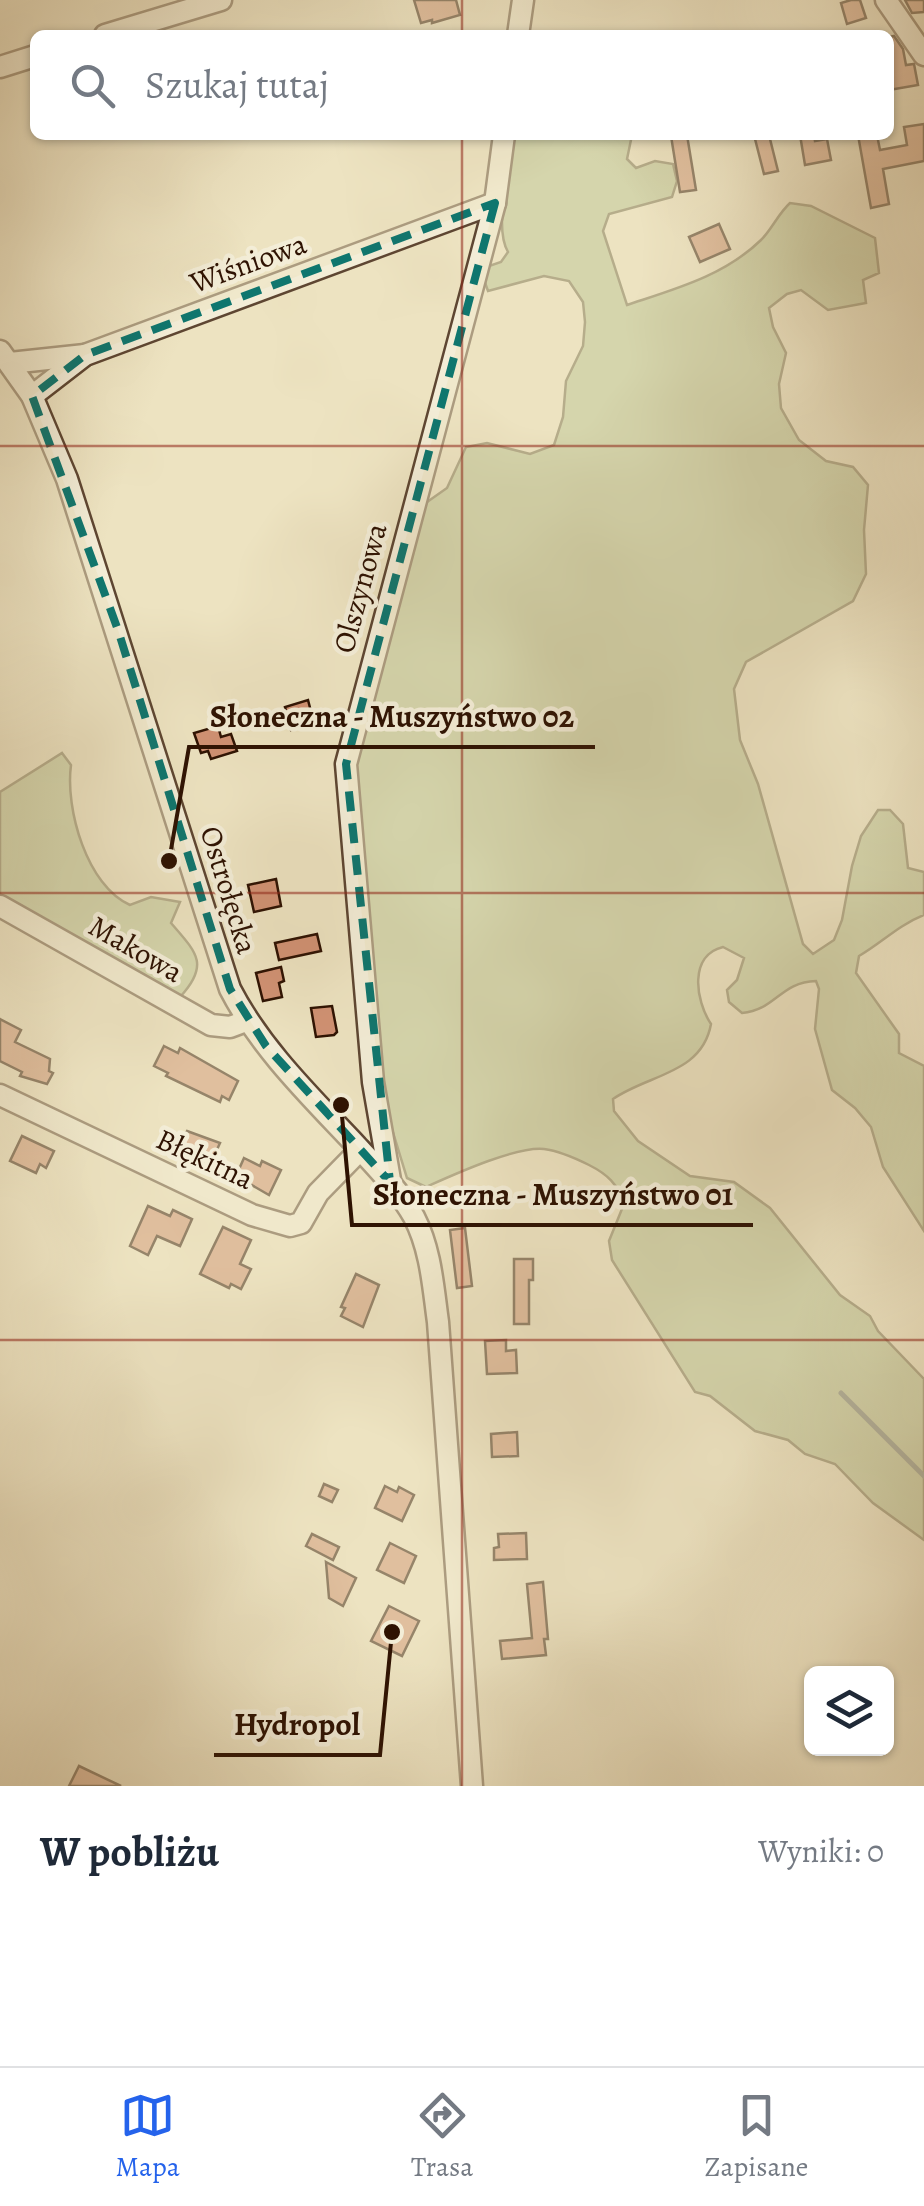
<!DOCTYPE html>
<html lang="pl">
<head>
<meta charset="utf-8">
<style>
	body { margin:0; font-family:Alegreya,serif; background:#f2f2f3; color:#1f2937 }
	.controls { position:absolute; right:30px; bottom:30px; display:grid; overflow:hidden; border-radius:15px; box-shadow:0 2px 8px #0004 }
	.controls button { width:90px; height:90px; display:grid; place-items:center; padding:0; border:0; border-bottom:2px solid #e0e1e3; background:#fff; color:#1f2937; font:50px sans-serif }
	.list { margin:0; padding:0; list-style:none }
	h2 { display:flex; justify-content:space-between; align-items:center; height:130px; margin:0; padding:0 40px; font-size:42px }
	h2 small { font-size:32px; font-weight:400; color:#747a83 }
	.icon { flex:none; width:55px; height:55px; fill:none; stroke:currentColor; stroke-width:2; stroke-linecap:round; stroke-linejoin:round }
	.map { position:relative; flex:none; width:924px; height:1786px; overflow:hidden }
	.search { position:absolute; background:#fff; box-shadow:0 2px 8px #0004; left:30px; right:30px; top:30px; height:110px; display:flex; align-items:center; gap:25px; box-sizing:border-box; padding:0 35px; border-radius:15px; color:#747a83; font-size:38px }
	.sheet { height:280px; background:#fff }
	nav { display:flex; justify-content:space-around; align-items:center; box-sizing:border-box; height:140px; border-top:2px solid #e0e1e3; background:#fff; font-size:28px; color:#747a83 }
	nav a { display:grid; justify-items:center; gap:5px }
	nav .on { color:#2563eb }
	.map>svg:first-child { display:block }
</style>
</head>
<body>
<div class="map">
<svg width="924" height="1786" viewBox="0 0 924 1786">
	<rect width="100%" height="100%" fill="#ede3c1"/>
	<filter id="stains"><feTurbulence type="fractalNoise" baseFrequency=".002" numOctaves="4"/><feColorMatrix values="0 0 0 0 .2 0 0 0 0 .09 0 0 0 0 .02 0 0 0 .5 -.17"/></filter>
	<radialGradient id="worn" r=".72"><stop offset=".6" stop-color="#630" stop-opacity="0"/><stop offset="1" stop-color="#630" stop-opacity=".3"/></radialGradient>
	<g fill="#b9c392" stroke="#746a4a" stroke-width="2.5">
		<path d="M515,135H632L627,159L636,168L655,161L673,164L677,181L672,197L609,214L603,231L627,305C675,289 724,276 761,240C772,229 778,214 790,203L811,206L875,238L879,273L863,280L866,303L828,310L801,290L787,294L769,308L773,327L786,353L779,384L781,408L799,440L826,461L853,467L868,485L864,530L866,574L853,601L746,662L734,689L740,740L758,784L803,944L813,954L834,940L842,920L852,866L861,836L878,810H890L903,824L908,868L924,872V915C897,926 883,942 859,956L856,973L899,1034V1053L924,1066V1231L883,1167L871,1127L855,1108L832,1090L815,1029L819,989L816,981C780,982 776,1010 742,1013L729,1002L727,990L737,980L744,958L723,947C689,955 695,1000 711,1024C702,1074 649,1074 613,1099L614,1111L638,1141L690,1176L734,1182L770,1208L840,1295L870,1316L878,1331L924,1379V1540L873,1503L835,1464L805,1454L788,1440L755,1431L710,1396L695,1392L612,1260L609,1241L624,1204C618,1184 607,1174 589,1165C575,1158 560,1151 544,1149C516,1146 453,1175 426,1187L407,1178L377,1080L351,783L420,507L447,488L466,447L487,443L530,454L554,445L563,417L566,381L583,346L585,322L583,302L569,281L544,276L488,291L483,277L489,266L501,262L508,252C493,226 510,166 515,135Z"/>
		<path d="M62,753L71,765C65,809 87,886 130,905L151,897L180,902L171,923C196,952 210,964 181,996L0,896V792Z"/>
	</g>
	<g fill="none" stroke-linecap="round" stroke-linejoin="round">
		<path stroke="#6f7971" stroke-width="5" d="M841,1393L924,1476"/>
	</g>
	<g fill="#d19274" stroke="#2e1202" stroke-width="2.5">
		<path d="M414,0H456L460,15L432,23V20L421,23Z"/>
		<path d="M851,0H860L866,18L847,24L841,3Z"/>
		<path d="M905,0H924V12L912,13Z"/>
		<path d="M894,36L903,49L906,65L914,64L918,85L889,90V37Z"/>
		<path d="M924,124V161L883,169L889,204L871,208L858,135H877L880,150L907,145L904,127Z"/>
		<path d="M687,135L696,190L680,192L671,136Z"/>
		<path d="M754,135H769L778,171L764,174Z"/>
		<path d="M800,135H814L815,141L827,139L831,160L805,165Z"/>
		<path d="M719,224L730,249L700,262L689,237Z"/>
		<path d="M308,700L314,723L291,730L285,707Z"/>
		<path d="M218,726L221,737L231,734L237,751L211,759L208,751L201,753L194,733Z"/>
		<path d="M276,879L281,906L254,912L248,885Z"/>
		<path d="M317,934L321,951L279,960L275,943Z"/>
		<path d="M281,967L284,981L279,983L282,997L263,1001L256,973Z"/>
		<path d="M332,1006L337,1032L334,1035L316,1037L311,1008Z"/>
		<path d="M0,1019L21,1030L15,1042L50,1059L49,1071L53,1073L47,1084L20,1076L22,1072L0,1061Z"/>
		<path d="M164,1046L178,1053L180,1048L238,1081L229,1100L222,1096L220,1102L166,1076L168,1073L154,1066Z"/>
		<path d="M187,1131L220,1143L210,1165L179,1147Z"/>
		<path d="M22,1136L54,1151L46,1168L40,1164L36,1173L10,1161Z"/>
		<path d="M244,1158L260,1166L262,1161L281,1170L269,1195L236,1176Z"/>
		<path d="M148,1206L170,1216L173,1210L192,1219L180,1246L157,1236L148,1255L130,1246Z"/>
		<path d="M223,1227L251,1240L240,1264L251,1269L241,1289L231,1284L229,1288L200,1274Z"/>
		<path d="M465,1228L472,1286L457,1288L450,1230Z"/>
		<path d="M514,1259H533V1280H529V1324H514Z"/>
		<path d="M356,1274L379,1285L363,1327L341,1316L345,1308L341,1307Z"/>
		<path d="M506,1340V1351L516,1350L517,1373L487,1374L485,1341Z"/>
		<path d="M517,1432L518,1456L492,1457L491,1434Z"/>
		<path d="M324,1484L338,1490L332,1502L319,1496Z"/>
		<path d="M385,1486L397,1492L399,1487L414,1495L402,1521L375,1508Z"/>
		<path d="M526,1533L527,1559L494,1560V1548L499,1547L498,1534Z"/>
		<path d="M312,1534L339,1547L333,1560L306,1546Z"/>
		<path d="M390,1543L416,1556L404,1583L377,1570Z"/>
		<path d="M326,1562L356,1578L343,1606L329,1598Z"/>
		<path d="M543,1582L548,1639H544L546,1655L502,1659L500,1641L532,1638L527,1584Z"/>
		<path d="M389,1606L419,1621L402,1656L371,1641Z"/>
		<path d="M79,1766L121,1786H69Z"/>
	</g>
	<g fill="none" stroke-linecap="round" stroke-linejoin="round">
		<g stroke="#5e4632" stroke-width="25">
			<g id="minor">
				<path d="M886,0L924,55"/>
				<path d="M105,35L221,0"/>
				<path d="M518,35L523,0"/>
				<path d="M0,67L35,56"/>
				<path d="M0,351L32,396L67,479L230,989C261,1049 310,1096 356,1145C377,1168 399,1190 414,1217C431,1250 433,1286 438,1322L472,1786"/>
				<path d="M10,363L85,355"/>
				<path d="M32,396L85,355L495,203"/>
				<path d="M0,906L211,1025L230,1027L246,1021"/>
				<path d="M0,1095L252,1215L290,1226L301,1223L318,1193L360,1150"/>
				<path d="M390,1180L373,1082L346,764L495,203L504,135"/>
			</g>
		</g>
		<use href="#minor" stroke="#f3edd7" stroke-width="20"/>
	</g>
	<path d="M0 0H924V1786H0ZM495,203L346,764L390,1182L266,1046L230,989L118,630L32,396L85,355Z" fill="#ede3c1" fill-opacity=".55" fill-rule="evenodd"/>
	<path fill="none" stroke="#0f766e" stroke-width="8" stroke-dasharray="20 12" stroke-linejoin="round" d="M495,203L346,764L390,1182L266,1046L230,989L118,630L32,396L85,355Z"/>
	<path fill="none" stroke="#8f2418" stroke-width="2.5" stroke-opacity="0.55" d="M462,0V35M462,135V1786M0,446H924M0,893H924M0,1340H924"/>
	<g text-anchor="middle" stroke-width="9" stroke-linejoin="round" paint-order="stroke">
		<g font-size="30" fill="#2e1202" stroke="#f3edd7">
			<text transform="translate(248 263) rotate(-20)" y="10">Wiśniowa</text>
			<text transform="translate(360 588) rotate(-75)" y="10">Olszynowa</text>
			<text transform="translate(229 890) rotate(73)" y="10">Ostrołęcka</text>
			<text transform="translate(136 949) rotate(30)" y="10">Makowa</text>
			<text transform="translate(205 1159) rotate(25)" y="10">Błękitna</text>
		</g>
	</g>
	<path fill="none" stroke="#2e1202" stroke-width="4" d="M169 861L189 747H595M341 1105L352 1225H753M392 1632L380 1755H214"/>
	<g fill="#2e1202" stroke="#f3edd7" stroke-width="4">
		<circle cx="169" cy="861" r="10"/>
		<circle cx="341" cy="1105" r="10"/>
		<circle cx="392" cy="1632" r="10"/>
	</g>
	<g font-size="32" text-anchor="middle" font-weight="bold" fill="#2e1202" stroke="#f3edd7" stroke-width="9" stroke-linejoin="round" paint-order="stroke">
		<text x="392" y="727">Słoneczna - Muszyństwo 02</text>
		<text x="553" y="1205">Słoneczna - Muszyństwo 01</text>
		<text x="297" y="1735">Hydropol</text>
	</g>
	<rect width="100%" height="100%" filter="url(#stains)"/>
	<rect width="100%" height="100%" fill="url(#worn)"/>
</svg>
<div class="controls">
<button><svg class="icon" aria-label="layers" viewBox="0 0 24 24"><path d="M12 4l9 5-9 5-9-5zM3 14l9 5 9-5"/></svg></button>
</div>
<div class="search"><svg class="icon" aria-label="search" viewBox="0 0 24 24"><circle cx="10" cy="10" r="6"/><path d="M15 15l6 6"/></svg>Szukaj tutaj</div>
</div>
<section class="sheet">
<h2>W pobliżu<small>Wyniki: 0</small></h2>
<ul class="list">
</ul>
</section>
<nav>
<a class="on"><svg class="icon" aria-label="map" viewBox="0 0 24 24"><path d="M3 6l6-2 6 2 6-2v14l-6 2-6-2-6 2zM9 4v14M15 6v14"/></svg>Mapa</a>
<a><svg class="icon" aria-label="directions" viewBox="0 0 24 24"><path d="M12 3l9 9-9 9-9-9zM9 14v-3h6M13 9l2 2-2 2"/></svg>Trasa</a>
<a><svg class="icon" aria-label="saved" viewBox="0 0 24 24"><path d="M7 4h10v16l-5-4-5 4z"/></svg>Zapisane</a>
</nav>
</body>
</html>
